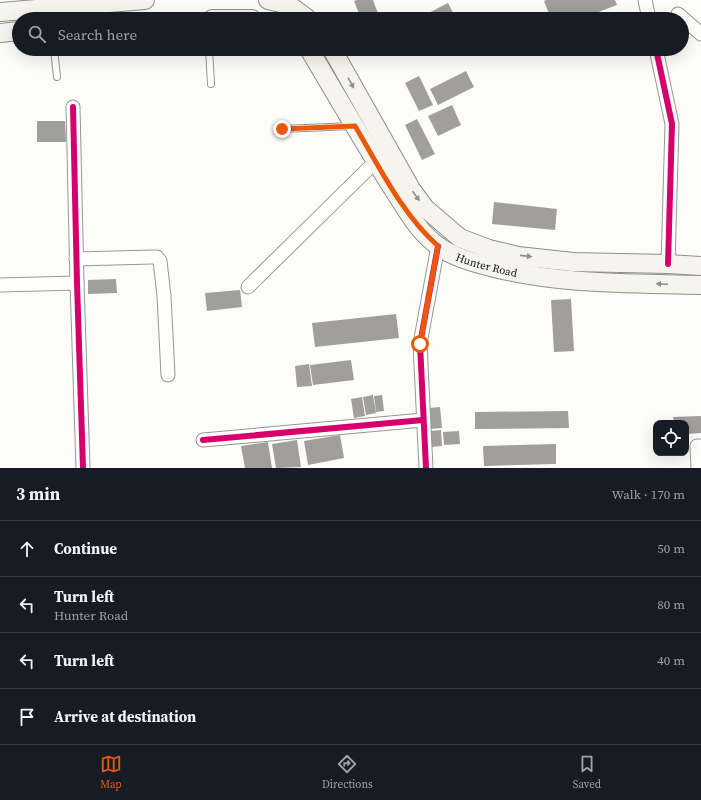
<!DOCTYPE html>
<html lang="en">
<head>
<meta charset="utf-8">
<style>
	body { margin:0; font-family:"Source Serif 4",serif; background:#242831; color:#f1f3f6 }
	.controls { position:absolute; right:12px; bottom:12px; display:grid; overflow:hidden; border-radius:8px; box-shadow:0 4px 16px #0002 }
	.controls button { width:36px; height:36px; display:grid; place-items:center; padding:0; border:0; border-bottom:1px solid #363941; background:#171b24; color:#f1f3f6; font:20px sans-serif }
	.stop { position:absolute; width:12px; height:12px; margin:-9px; border:3px solid #ea580c; border-radius:50%; background:#fff }
	.stop.end { background:#ea580c; border-color:#fff; box-shadow:0 1px 4px #0008 }
	.list { margin:0; padding:0; list-style:none }
	h2 { display:flex; justify-content:space-between; align-items:center; height:52px; margin:0; padding:0 16px; font-size:17px }
	h2 small { font-size:13px; font-weight:400; color:#9ea1a6 }
	.list li { display:grid; grid-template-columns:26px 1fr auto; gap:12px; align-items:center; box-sizing:border-box; height:56px; padding:0 16px; border-top:1px solid #363941 }
	.list b { display:block; font-size:15px; white-space:nowrap }
	.list p { margin:0; font-size:13px; white-space:nowrap; color:#9ea1a6 }
	.list em { font-size:13px; font-style:normal; color:#9ea1a6 }
	.icon { flex:none; width:22px; height:22px; fill:none; stroke:currentColor; stroke-width:2; stroke-linecap:round; stroke-linejoin:round }
	.map { position:relative; flex:none; width:701px; height:468px; overflow:hidden }
	.search { position:absolute; background:#171b24; box-shadow:0 4px 16px #0002; left:12px; right:12px; top:12px; height:44px; display:flex; align-items:center; gap:10px; box-sizing:border-box; padding:0 14px; border-radius:22px; color:#9ea1a6; font-size:15px }
	.sheet { height:276px; background:#171b24 }
	nav { display:flex; justify-content:space-around; align-items:center; box-sizing:border-box; height:56px; border-top:1px solid #363941; background:#171b24; font-size:11px; color:#9ea1a6 }
	nav a { display:grid; justify-items:center; gap:2px }
	nav .on { color:#ea580c }
	.map>svg:first-child { display:block }
</style>
</head>
<body>
<div class="map">
<svg width="701" height="468" viewBox="0 0 701 468">
	<rect width="100%" height="100%" fill="#fcfcf8"/>
	<g fill="#a09f9d">
		<path d="M357,0H373L379,16L371,19H361L354,1Z"/>
		<path d="M546,0H615L617,5L580,19H551L544,1Z"/>
		<path d="M448,3L456,19H417Z"/>
		<path d="M567,49H579L568,53Z"/>
		<path d="M466,71L474,87L438,105L430,89Z"/>
		<path d="M419,76L433,105L419,111L405,83Z"/>
		<path d="M452,105L461,125L438,136L428,116Z"/>
		<path d="M417,119L435,154L422,160L405,125Z"/>
		<path d="M37,121H65L66,142H37Z"/>
		<path d="M494,202L557,209L555,230L492,224Z"/>
		<path d="M116,279L117,293L88,294V280Z"/>
		<path d="M240,290L242,307L207,311L205,293Z"/>
		<path d="M571,299L574,351L554,352L551,300Z"/>
		<path d="M396,314L399,338L315,347L312,323Z"/>
		<path d="M351,360L354,380L313,385L310,365Z"/>
		<path d="M309,364L312,386L297,387L295,366Z"/>
		<path d="M373,395L376,413L366,415L363,397Z"/>
		<path d="M382,395L384,411L376,412L374,396Z"/>
		<path d="M362,397L365,416L354,418L351,399Z"/>
		<path d="M440,407L442,428L429,429L428,408Z"/>
		<path d="M568,411L569,428L475,429V412Z"/>
		<path d="M701,416V433L686,434V423H674L673,417Z"/>
		<path d="M441,430L442,446L431,447L430,431Z"/>
		<path d="M459,431L460,444L444,445L443,432Z"/>
		<path d="M340,435L344,458L308,465L304,441Z"/>
		<path d="M297,440L301,467L276,468L272,444Z"/>
		<path d="M268,442L272,468H245L241,446Z"/>
		<path d="M556,444V464L484,466L483,446Z"/>
	</g>
	<g fill="none" stroke-linecap="round" stroke-linejoin="round">
		<g stroke="#979795" stroke-width="8">
			<g id="service">
				<path d="M54,49L57,77"/>
				<path d="M209,49L211,84"/>
				<path d="M282,129L352,126"/>
			</g>
		</g>
		<g stroke="#979795" stroke-width="15">
			<g id="minor">
				<path d="M645,0L649,19"/>
				<path d="M678,14L701,34"/>
				<path d="M656,49L672,124L668,264"/>
				<path d="M73,107L77,283L83,468"/>
				<path d="M76,259L152,257H157L160,261L164,296L168,375"/>
				<path d="M0,285L77,283"/>
				<path d="M248,287L376,161"/>
				<path d="M203,440L423,420"/>
				<path d="M426,468L420,344L438,246"/>
				<path d="M698,468L697,446H701"/>
			</g>
		</g>
		<g stroke="#8d8d8c" stroke-width="20">
			<g id="secondary">
				<path d="M268,0L289,5L308,19"/>
				<path d="M0,12L145,0"/>
				<path d="M212,19H252"/>
				<path d="M0,33L19,31"/>
				<path id="s1" d="M309,49C336,95 363,141 391,186C405,207 417,231 438,246C451,256 474,263 491,267C559,285 631,283 701,285"/>
				<path d="M332,49L411,189L425,208L460,238L489,249L518,256L573,262L668,264L701,266"/>
			</g>
		</g>
		<use href="#service" stroke="#fffffe" stroke-width="6"/>
		<use href="#minor" stroke="#fffffe" stroke-width="13"/>
		<use href="#secondary" stroke="#f5f5ed" stroke-width="18"/>
		<g stroke="#fff" stroke-width="8">
			<g id="cycleway">
				<path d="M656,49L672,124L668,264"/>
				<path d="M73,107L77,283L83,468"/>
				<path d="M203,440L423,420"/>
				<path d="M426,468L420,344L438,246"/>
			</g>
		</g>
		<use href="#cycleway" stroke="#d6006c" stroke-width="6"/>
	</g>
	<defs><path id="oneway-solid" d="M-6-.8H1V-3.2L6.5 0L1 3.2V.8H-6Z"/></defs>
	<g fill="#8e8e8a">
		<use href="#oneway-solid" transform="translate(351 83) rotate(61)"/>
		<use href="#oneway-solid" transform="translate(416 196) rotate(54)"/>
		<use href="#oneway-solid" transform="translate(526 256) rotate(6)"/>
		<use href="#oneway-solid" transform="translate(662 284) rotate(-178)"/>
	</g>
	<g fill="none" stroke-linecap="round" stroke-linejoin="round">
		<path stroke="#ea580c" stroke-width="5" d="M282,129L355,126C380,168 402,214 438,246L420,344"/>
	</g>
	<g text-anchor="middle" stroke-width="4" stroke-linejoin="round" paint-order="stroke">
		<g font-size="11" fill="#111" stroke="#fff">
			<text dy="4" stroke="none"><textPath href="#s1" startOffset="289">Hunter Road</textPath></text>
		</g>
	</g>
</svg>
<div class="controls">
<button><svg class="icon" aria-label="locate" viewBox="0 0 24 24"><circle cx="12" cy="12" r="6"/><path d="M12 2v4M12 18v4M2 12h4M18 12h4"/></svg></button>
</div>
<div class="stop" style="left:420px;top:344px"></div>
<div class="stop end" style="left:282px;top:129px"></div>
<div class="search"><svg class="icon" aria-label="search" viewBox="0 0 24 24"><circle cx="10" cy="10" r="6"/><path d="M15 15l6 6"/></svg>Search here</div>
</div>
<section class="sheet">
<h2>3 min<small>Walk · 170 m</small></h2>
<ul class="list">
<li><svg class="icon" aria-label="ahead" viewBox="0 0 24 24"><path d="M12 20V5M6 11l6-6 6 6"/></svg><div><b>Continue</b></div><em>50 m</em></li>
<li><svg class="icon" aria-label="left" viewBox="0 0 24 24"><path d="M17 20v-9H6M10 6l-5 5 5 5"/></svg><div><b>Turn left</b><p>Hunter Road</p></div><em>80 m</em></li>
<li><svg class="icon" aria-label="left" viewBox="0 0 24 24"><path d="M17 20v-9H6M10 6l-5 5 5 5"/></svg><div><b>Turn left</b></div><em>40 m</em></li>
<li><svg class="icon" aria-label="arrive" viewBox="0 0 24 24"><path d="M6 21V4h12l-3 4 3 4H6"/></svg><div><b>Arrive at destination</b></div></li>
</ul>
</section>
<nav>
<a class="on"><svg class="icon" aria-label="map" viewBox="0 0 24 24"><path d="M3 6l6-2 6 2 6-2v14l-6 2-6-2-6 2zM9 4v14M15 6v14"/></svg>Map</a>
<a><svg class="icon" aria-label="directions" viewBox="0 0 24 24"><path d="M12 3l9 9-9 9-9-9zM9 14v-3h6M13 9l2 2-2 2"/></svg>Directions</a>
<a><svg class="icon" aria-label="saved" viewBox="0 0 24 24"><path d="M7 4h10v16l-5-4-5 4z"/></svg>Saved</a>
</nav>
</body>
</html>
